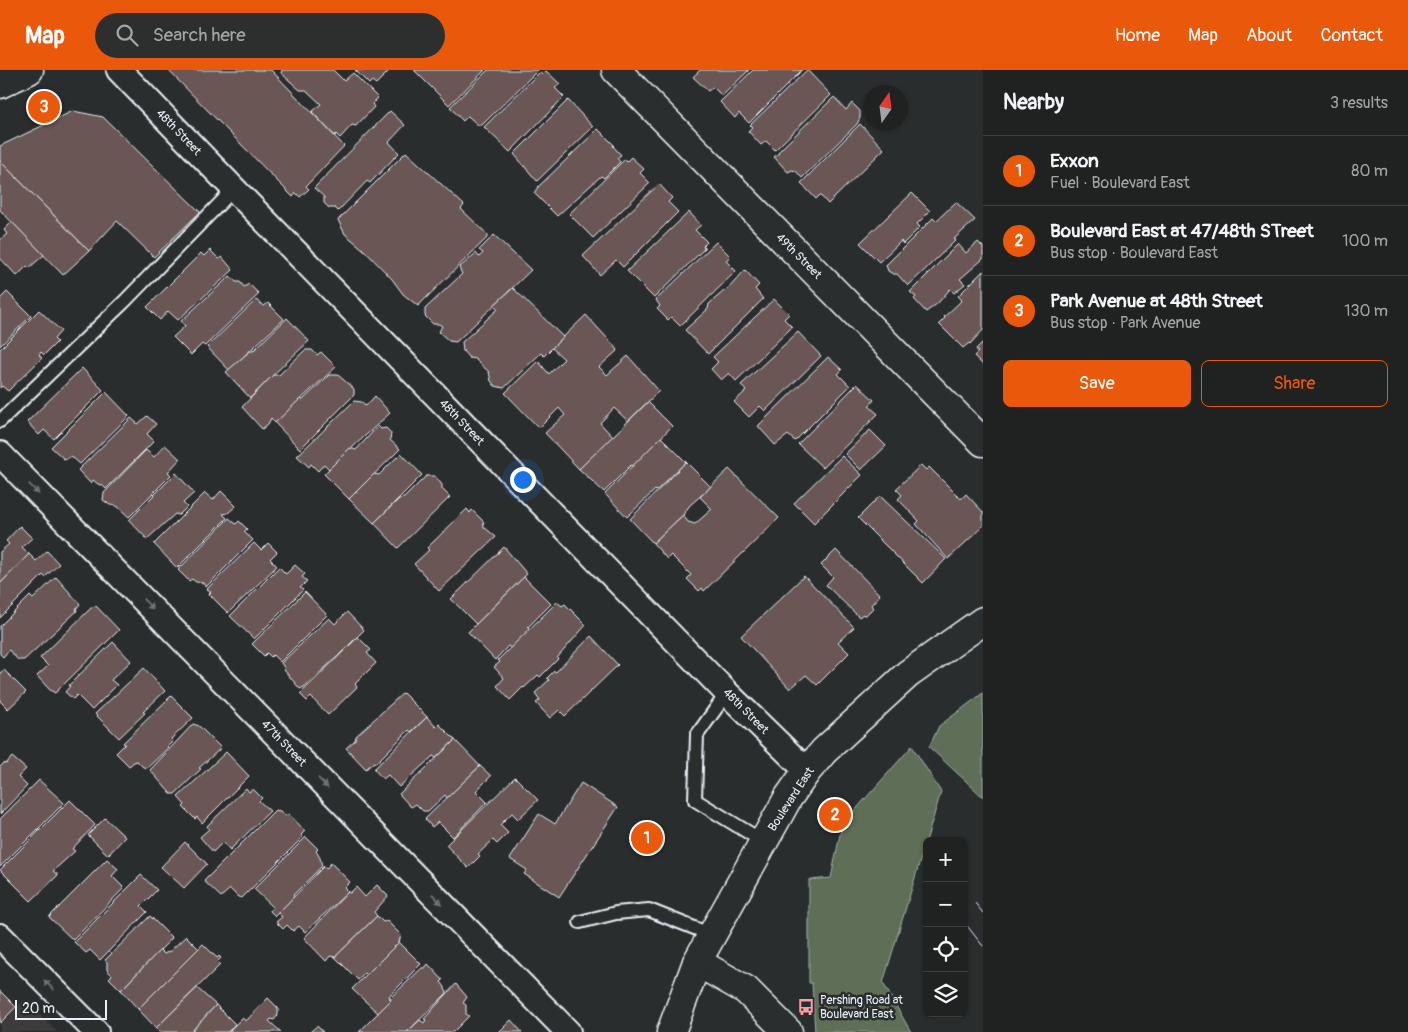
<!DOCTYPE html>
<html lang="en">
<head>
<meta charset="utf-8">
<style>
	body { margin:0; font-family:Pangolin,sans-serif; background:#2d2f2f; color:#f1f3f6 }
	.controls { position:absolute; right:15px; bottom:15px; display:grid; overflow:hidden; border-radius:8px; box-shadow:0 1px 4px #0004 }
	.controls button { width:45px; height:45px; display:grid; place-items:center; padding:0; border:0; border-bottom:1px solid #3d3f40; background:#202222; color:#f1f3f6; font:25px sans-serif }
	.compass { position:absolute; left:863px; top:15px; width:45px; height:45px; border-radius:50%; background:#202222; box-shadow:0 1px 4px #0004; rotate:14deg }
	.scale { position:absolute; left:15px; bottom:12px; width:92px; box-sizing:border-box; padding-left:5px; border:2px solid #e8f1f8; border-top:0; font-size:14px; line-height:18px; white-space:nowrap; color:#e8f1f8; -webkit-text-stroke:4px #2a2d2e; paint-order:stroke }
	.you { position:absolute; left:522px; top:409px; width:18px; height:18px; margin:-12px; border:4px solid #fff; border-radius:50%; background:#1a73e8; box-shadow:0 0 0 8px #1a73e833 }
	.badge { display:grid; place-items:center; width:32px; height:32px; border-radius:50%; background:#ea580c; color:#fff; font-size:16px; font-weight:700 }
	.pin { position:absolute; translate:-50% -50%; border:2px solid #fff; box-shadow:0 1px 5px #0006 }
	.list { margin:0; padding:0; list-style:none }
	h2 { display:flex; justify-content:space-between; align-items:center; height:65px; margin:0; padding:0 20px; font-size:21px }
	h2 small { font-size:16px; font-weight:400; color:#a2a4a5 }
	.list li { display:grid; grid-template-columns:32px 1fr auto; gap:15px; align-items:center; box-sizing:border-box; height:70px; padding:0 20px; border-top:1px solid #3d3f40 }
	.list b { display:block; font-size:19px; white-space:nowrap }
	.list p { margin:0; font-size:16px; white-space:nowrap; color:#a2a4a5 }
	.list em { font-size:16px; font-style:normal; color:#a2a4a5 }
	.actions { display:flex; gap:10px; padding:15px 20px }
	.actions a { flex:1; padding:11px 0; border:1px solid #ea580c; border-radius:8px; text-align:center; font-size:18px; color:#ea580c }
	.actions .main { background:#ea580c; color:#fff }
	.icon { flex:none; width:28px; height:28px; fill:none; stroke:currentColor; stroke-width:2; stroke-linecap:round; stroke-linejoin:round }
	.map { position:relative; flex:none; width:983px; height:962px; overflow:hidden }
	header { display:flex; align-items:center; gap:30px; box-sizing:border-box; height:70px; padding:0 25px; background:#ea580c; color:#fff }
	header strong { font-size:24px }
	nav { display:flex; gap:28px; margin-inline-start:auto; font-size:18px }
	.search { width:350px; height:45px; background:#2d2f2f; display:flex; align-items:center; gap:12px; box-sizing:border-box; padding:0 18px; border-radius:28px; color:#a2a4a5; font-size:19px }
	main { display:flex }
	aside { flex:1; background:#202222 }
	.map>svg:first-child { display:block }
</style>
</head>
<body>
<header>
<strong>Map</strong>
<div class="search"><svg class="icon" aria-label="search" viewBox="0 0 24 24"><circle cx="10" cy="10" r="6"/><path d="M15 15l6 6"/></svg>Search here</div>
<nav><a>Home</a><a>Map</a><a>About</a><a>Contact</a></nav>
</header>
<main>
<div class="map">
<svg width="983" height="962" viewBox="0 0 983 962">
	<rect width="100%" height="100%" fill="#2a2d2e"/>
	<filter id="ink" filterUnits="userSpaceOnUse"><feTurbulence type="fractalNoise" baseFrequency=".02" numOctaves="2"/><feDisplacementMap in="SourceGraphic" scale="10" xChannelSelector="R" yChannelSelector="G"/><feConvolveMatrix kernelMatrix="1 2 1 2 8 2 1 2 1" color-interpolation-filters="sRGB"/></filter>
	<g filter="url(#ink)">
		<path fill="#3d3a3a" d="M24,930L57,962H0V954Z"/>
		<g fill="#5f6e56" stroke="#a4b0a7">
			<path d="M983,623V727L929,677L939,656Z"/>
			<path d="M912,676L941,722L883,913L911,962H815L812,913H809V810L831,808L842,755Z"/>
		</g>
		<g fill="#695755" stroke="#e8f1f8">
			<path d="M168,0H271L344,76L306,116L309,119L300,127L296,123L293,127Z"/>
			<path d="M282,0H333L344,11L353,3L378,28L372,34L374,37L356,56L352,55L340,68L336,64L335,66L312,42L321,34L306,20H300L281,3Z"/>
			<path d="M355,0H390L376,14L372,11L369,14Z"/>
			<path d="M414,0H485L449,35Z"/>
			<path d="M488,0H538L482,55H478L468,46L463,51L450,37Z"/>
			<path d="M700,0H749L722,26L713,17L708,21L693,7Z"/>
			<path d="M753,0H802L749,53L739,43L735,48L720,32Z"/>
			<path d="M807,0L831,25L775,80L766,71L761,75L748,61L752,57L750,55Z"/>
			<path d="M546,1L560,14L555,18L564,27L510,82L484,57L540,2L542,5Z"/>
			<path d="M834,27L846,40L852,33L860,41V48L857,54L802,108L796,101L792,100L788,102L774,87L779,83L778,82Z"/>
			<path d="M568,30L593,57L537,111L514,84Z"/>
			<path d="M73,41L103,47L200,142L154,187L117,151L89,181L0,91V76Z"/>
			<path d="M390,41L405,55L389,72L399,83L370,113L367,111L338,141L335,138H329L324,133V127L314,118Z"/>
			<path d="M860,54L884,79L828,134L820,125L816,129L801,113Z"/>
			<path d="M598,59L614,75L613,76L621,85L617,88L620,92L604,108L601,106L557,146L534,123L538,117Z"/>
			<path d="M406,82L464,135L461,139L489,166L418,236L403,224L392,209L363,179L345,164L338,150Z"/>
			<path d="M631,87L644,99L640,103L650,113L593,168L569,144L625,89L627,91Z"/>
			<path d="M0,91L89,181L63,205L0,140Z"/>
			<path d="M659,114L672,128L668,132L678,142L623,197L616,190L600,205L583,186Z"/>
			<path d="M912,123L930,141L917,154L920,157L903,174L901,171L879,192L860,173Z"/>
			<path d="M956,132L975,150L954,169L956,170L908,216L897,204H893L888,201L886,195L933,148L936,151Z"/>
			<path d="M689,142L701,155L695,160L707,172L703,176L705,178L654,228L627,201Z"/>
			<path d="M12,152L44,185L29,198L27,196L17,206L0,188V170L7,164L4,160Z"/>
			<path d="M494,165L531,200L456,272L449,271L439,262L442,256L439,254H433L425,246V239L462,204L459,198L476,183L479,187L483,183L479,180Z"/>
			<path d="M716,172L730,186L726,191L736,201L680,256L671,247L668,250L657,239L660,236L656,230Z"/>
			<path d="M978,172L983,177V189L960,209L965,214L954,223L950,219L938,233L926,242L914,229L916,227L910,222L958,174L966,183Z"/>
			<path d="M210,180L219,189L222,187L233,200L178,250L168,241L160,250L147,237L201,183L204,186Z"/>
			<path d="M745,200L759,215L755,219L763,229L708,284L685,260L708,239L709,234L724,221L727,220Z"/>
			<path d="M983,201V260L970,274L969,273L963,278L939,254L945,248L944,247L962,230L958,226Z"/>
			<path d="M230,206L236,212H240L244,217L249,214L259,224L205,276L202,274L191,285L173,267L185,256L181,251Z"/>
			<path d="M513,218L563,267L544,286L541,283L504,318L495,316L491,311L489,302L475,289L469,288L463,281L462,272L498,239L494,235Z"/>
			<path d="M7,222L31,246L0,276V229Z"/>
			<path d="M774,229L789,244L784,249L792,257L736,311L729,303L721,310L711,299L718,292L713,287Z"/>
			<path d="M256,230L264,236L268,233L284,249L229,300L207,277Z"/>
			<path d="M39,240L61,261L54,269L57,272L44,285L41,282L39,285L42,288L8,321L2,316L0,318V279Z"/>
			<path d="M586,245L618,280L599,297L607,305L628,286L659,321L628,351L614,338L600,353L613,367L579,399L545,363L565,345L559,338L539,358L505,323L538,291L549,304L564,289L552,278Z"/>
			<path d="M287,248L309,271L273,305L250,328L226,302L250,281H253Z"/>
			<path d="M798,262L821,286L765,341L760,336L749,347L734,332L746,321L741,315Z"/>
			<path d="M983,272V295L974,286L978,282L976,279Z"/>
			<path d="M305,280H312L317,285L321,282L336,297L275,353L271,348L268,354L262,359L242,337L273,305H279Z"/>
			<path d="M828,287L842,300L838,304L850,316L795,371L788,365L775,375L758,356Z"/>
			<path d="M82,298L103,320L54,369L44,360L39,365L27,352Z"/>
			<path d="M329,305H338L354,319V325L300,379L275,353L300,329L303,330Z"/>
			<path d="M857,314L874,330L869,336L878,344L823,398L798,374Z"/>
			<path d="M106,322L129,346L80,394L71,386L65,390L51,377Z"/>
			<path d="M375,326L390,343L329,399L324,394L318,401L311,394L309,397L297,386L354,331L362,332L366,336Z"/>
			<path d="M648,332L672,356L633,397L631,395L604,422L579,399Z"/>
			<path d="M147,346L156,354L147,364L154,371L106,419L102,415L98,414L93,410L91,414L78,400L131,348L138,354Z"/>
			<path d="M378,356L381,359L386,358L391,363L390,370L400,379L349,429L324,404L350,378L356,380Z"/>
			<path d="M870,360L886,376L861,400L845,384Z"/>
			<path d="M661,367L686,392L656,421L655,420L627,447L605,424Z"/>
			<path d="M165,375L180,389L168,402L171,405L129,447L117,436L110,435L103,430L104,423L146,380L154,387Z"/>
			<path d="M401,383L422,405L374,453L349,429L374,404L379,405Z"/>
			<path d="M842,386L862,405L814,453L794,433Z"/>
			<path d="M686,392L711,417L690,435L683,445L653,473L630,449Z"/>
			<path d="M921,395L926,400L929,397L961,429L966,424L983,442V456L948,489L916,454L919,451L898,429L902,425L896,419Z"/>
			<path d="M729,399L779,448L704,521L702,518L699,521L687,509L691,505L671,485L667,489L653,473L683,445L688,452L695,454L712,439L700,427Z"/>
			<path d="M176,403L194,423L183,433L187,437L179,445L175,444L147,469L129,450Z"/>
			<path d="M426,406H435L442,415V419L450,427L398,478L374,453L399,429L404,428Z"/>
			<path d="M221,421L236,436L228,443L223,444L227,448L177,498L154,474L205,423L213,430Z"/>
			<path d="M880,426L946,489L923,513L858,448Z"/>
			<path d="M467,439L470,443L472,440L483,451L484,457L496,467L439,521L414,494L429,480L427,478Z"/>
			<path d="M229,448L236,454L239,451L247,459L244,462L253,470L206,517L203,513L196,512L192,509L189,511L178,500Z"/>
			<path d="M20,456L32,468L22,477L29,484L0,514V482L9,474L6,471Z"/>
			<path d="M254,473L261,480L268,473L277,482L270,489L277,496L228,543L209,524L211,522L207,519Z"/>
			<path d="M504,477L527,504L476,554L451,529Z"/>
			<path d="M836,480L880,525L871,535L873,538L865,546L863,544L859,547L826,515L833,507L821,495Z"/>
			<path d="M47,481L59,494L45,507L43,505L0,548V514L29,484L36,491Z"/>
			<path d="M295,495L305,504L302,507L307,511L300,518L303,520L254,569L230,546L279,497L286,504Z"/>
			<path d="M804,506L854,557L838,572L849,583L817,615L806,605L790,619L741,566Z"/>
			<path d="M56,507L80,534L76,539L77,541L24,590H18L9,580L3,587L0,584V556L30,526L33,529Z"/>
			<path d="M524,507L551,534L528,557L530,560L511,578L508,576L495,590L468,562Z"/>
			<path d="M305,522L327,545L280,592L273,585L271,587L267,583L264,586L252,574Z"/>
			<path d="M557,532L562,536L565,534L586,555L557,588L558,589L540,607L538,605L524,618L523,617L510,630L497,616L504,608L494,597L500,592L498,590Z"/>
			<path d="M96,536L119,560L55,623L50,620L37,606L48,596L40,588L91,538Z"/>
			<path d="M347,542L364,560L337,587L304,617L300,619L284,600L285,599L281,593L329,548L335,554Z"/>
			<path d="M591,566L618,595L565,646L559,640L550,648L536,633L540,630L535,623L549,610L547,608L554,601L556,602Z"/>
			<path d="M358,567L371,580L367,583L376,593L355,614L357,617L328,645L311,627L307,631L300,624Z"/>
			<path d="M113,572L131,591L111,610L117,615L92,640L77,625L73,629L65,622L70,616L69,615Z"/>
			<path d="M144,598L165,621L143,642L145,643L119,668L95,644Z"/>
			<path d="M4,600L26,622L8,639L0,631V603Z"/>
			<path d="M403,623L427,647L411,662L409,660L376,693L374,692L366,699L346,678L355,670L356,666Z"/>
			<path d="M171,626L193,648L171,669L173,671L167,677L168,678L147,698L143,697L137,691L134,692L129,696L116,683L125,674L123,673Z"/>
			<path d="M427,647L436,657L439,654L455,670L436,688L433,686L399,717L388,705L383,709L374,699Z"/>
			<path d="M193,654L199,656L221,678L199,698L201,699L175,724H171L150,700Z"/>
			<path d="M455,670L480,696L447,728L445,725L428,741H423L416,734L411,737L399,724Z"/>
			<path d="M226,682L249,706L202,753L197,747L195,749L183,737L185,735L178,727Z"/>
			<path d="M12,687L26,699L18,707L27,716L0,744V697L4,693L6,694Z"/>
			<path d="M480,696L491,706L476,721L487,732L453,767L438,752L432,757L425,749Z"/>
			<path d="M515,707L538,730L518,749L512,743L500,755L508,763L497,774L493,770L478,784L480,786L468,798L446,775Z"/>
			<path d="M39,710L64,733L0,797V749Z"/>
			<path d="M581,713L618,737L559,827L524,804L527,800L510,789L539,744L555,754Z"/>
			<path d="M246,718L249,722L253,719L262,728L259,731L270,741L230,780L223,772L213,782L200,767L209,759L207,756Z"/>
			<path d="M70,730L95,755L72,779L75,781L53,801L58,805L31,831L0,800Z"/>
			<path d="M275,740L280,741L286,746L289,744L305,761L301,765L303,767L242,828L238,827L230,819L221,827L204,811Z"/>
			<path d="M105,748L125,767L108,785L88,765Z"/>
			<path d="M306,767L318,779L316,781L320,788L322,796L293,825L294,827L275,846L270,841L273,837L254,819Z"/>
			<path d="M185,772L207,794L184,818L161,797Z"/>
			<path d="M107,789L118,799L112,806L124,818L73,870L49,847Z"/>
			<path d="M331,793L350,812L344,818L348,822L305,862L299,856L293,861L287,855L283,859L276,852L282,847L278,843L324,796L326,799Z"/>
			<path d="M141,805L157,820L141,836L147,842L100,890L90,880L86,883L74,872Z"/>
			<path d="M377,815L388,826L374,842L377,846L335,887L330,886L326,891L304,868L348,822L350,823L356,817L365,827Z"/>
			<path d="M150,846L172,868L121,920L109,908L112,905L107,900V892L105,890Z"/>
			<path d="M377,846L383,852L387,851L401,865L399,872L366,905L364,903L358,910L335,887Z"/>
			<path d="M186,866L199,879L138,939L121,920L160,880L164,884L170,881Z"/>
			<path d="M399,872L421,894L389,926L391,930L378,943L352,919Z"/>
			<path d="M203,874L217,888L219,886L221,888L217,892L220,895L156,958L138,939Z"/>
			<path d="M428,894L443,910L441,912L445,917V919L447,923L436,934L407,962H359L391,930L390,928L423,897L424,899Z"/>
			<path d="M456,914L467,927L463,933L466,935V944L469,946L453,962H407L420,950L424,953L426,950L424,949Z"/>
			<path d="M197,918L216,935L191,962H160L156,958Z"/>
			<path d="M0,921L16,937L0,953Z"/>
			<path d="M268,928L278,938V945L274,950L271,949L269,951L281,962H228L242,948L246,951Z"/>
			<path d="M216,935L235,954L228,962H191Z"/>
			<path d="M511,950L522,962H499Z"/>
			<path d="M317,956L323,962H310Z"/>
		</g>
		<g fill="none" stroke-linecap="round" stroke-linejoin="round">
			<g stroke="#e8f1f8" stroke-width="16">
				<g id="service">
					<path d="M0,351L124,232L234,119"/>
					<path d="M727,623L697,665L695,730L764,772"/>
					<path d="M580,852L616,843L649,840L712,865"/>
				</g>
			</g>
			<g stroke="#e8f1f8" stroke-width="28">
				<g id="minor">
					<path d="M119,0L234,119L727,623L807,701"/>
					<path d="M0,384L568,962"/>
					<path d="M0,866L96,962"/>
				</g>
			</g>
			<g stroke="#e8f1f8" stroke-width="31">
				<g id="tertiary">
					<path d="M616,0L983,372"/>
					<path d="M697,892L746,920L788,962"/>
				</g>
			</g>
			<g stroke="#e8f1f8" stroke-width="31">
				<path id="secondary" d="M0,14L29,0"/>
			</g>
			<g stroke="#e8f1f8" stroke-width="31">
				<path id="primary" d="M671,962L697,892L788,728L807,701L824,681L908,604L983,551"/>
			</g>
			<use href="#service" stroke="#2a2d2e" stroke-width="12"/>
			<use href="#minor" stroke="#2a2d2e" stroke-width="24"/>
			<use href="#tertiary" stroke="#2a2d2e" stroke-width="28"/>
			<use href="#secondary" stroke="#2a2d2e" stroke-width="28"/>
			<use href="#primary" stroke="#2a2d2e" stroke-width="28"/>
			<g stroke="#e8f1f8" stroke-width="1">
				<path d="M975,833L983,843"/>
				<path d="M964,852L983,876"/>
			</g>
		</g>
		<defs><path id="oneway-solid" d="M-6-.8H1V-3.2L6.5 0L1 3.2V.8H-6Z" transform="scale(1.25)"/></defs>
		<g fill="#6c7275">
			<use href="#oneway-solid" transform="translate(34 419) rotate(46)"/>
			<use href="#oneway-solid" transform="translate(148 534) rotate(46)"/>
			<use href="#oneway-solid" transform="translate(323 713) rotate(46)"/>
			<use href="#oneway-solid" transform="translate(437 829) rotate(46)"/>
			<use href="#oneway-solid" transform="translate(49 915) rotate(-135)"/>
		</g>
	</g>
	<defs>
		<g id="bus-bare" transform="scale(1.35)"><path d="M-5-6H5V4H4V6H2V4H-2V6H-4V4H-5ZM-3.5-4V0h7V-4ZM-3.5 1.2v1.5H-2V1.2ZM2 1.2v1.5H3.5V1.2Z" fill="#ff9aa2" stroke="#2a2d2e" stroke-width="2.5" paint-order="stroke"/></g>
	</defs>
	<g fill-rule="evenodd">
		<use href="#bus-bare" x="806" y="937"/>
	</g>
	<g text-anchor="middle" stroke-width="5" stroke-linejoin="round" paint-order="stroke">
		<g font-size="12" fill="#e8f1f8" stroke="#2a2d2e">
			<text transform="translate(179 62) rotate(46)" y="4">48th Street</text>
			<text transform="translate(799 186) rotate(45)" y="4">49th Street</text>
			<text transform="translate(462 352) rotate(46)" y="4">48th Street</text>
			<text transform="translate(746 641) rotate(45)" y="4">48th Street</text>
			<text transform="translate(284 673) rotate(46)" y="4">47th Street</text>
			<text transform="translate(791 729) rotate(-57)" y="4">Boulevard East</text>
		</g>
		<g font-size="12" fill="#e8f1f8" stroke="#2a2d2e" text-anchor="start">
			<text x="820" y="934">Pershing Road at<tspan x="820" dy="14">Boulevard East</tspan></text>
		</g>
	</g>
</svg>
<div class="controls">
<button>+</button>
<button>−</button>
<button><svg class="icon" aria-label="locate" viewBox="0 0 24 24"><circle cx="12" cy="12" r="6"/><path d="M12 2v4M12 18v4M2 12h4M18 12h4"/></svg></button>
<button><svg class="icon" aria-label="layers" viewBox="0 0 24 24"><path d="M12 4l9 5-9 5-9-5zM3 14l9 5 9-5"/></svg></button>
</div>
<svg class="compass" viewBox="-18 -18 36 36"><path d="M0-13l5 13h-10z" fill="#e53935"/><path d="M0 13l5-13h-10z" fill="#a2a4a5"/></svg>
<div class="scale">20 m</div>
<div class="you"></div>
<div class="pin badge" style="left:647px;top:768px">1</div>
<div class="pin badge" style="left:835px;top:745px">2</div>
<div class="pin badge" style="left:44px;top:37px">3</div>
</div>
<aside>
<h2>Nearby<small>3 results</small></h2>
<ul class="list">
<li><span class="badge">1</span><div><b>Exxon</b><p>Fuel · Boulevard East</p></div><em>80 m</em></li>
<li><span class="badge">2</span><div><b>Boulevard East at 47/48th STreet</b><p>Bus stop · Boulevard East</p></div><em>100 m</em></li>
<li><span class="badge">3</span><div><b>Park Avenue at 48th Street</b><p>Bus stop · Park Avenue</p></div><em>130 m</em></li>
</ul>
<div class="actions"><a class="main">Save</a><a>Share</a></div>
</aside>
</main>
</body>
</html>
